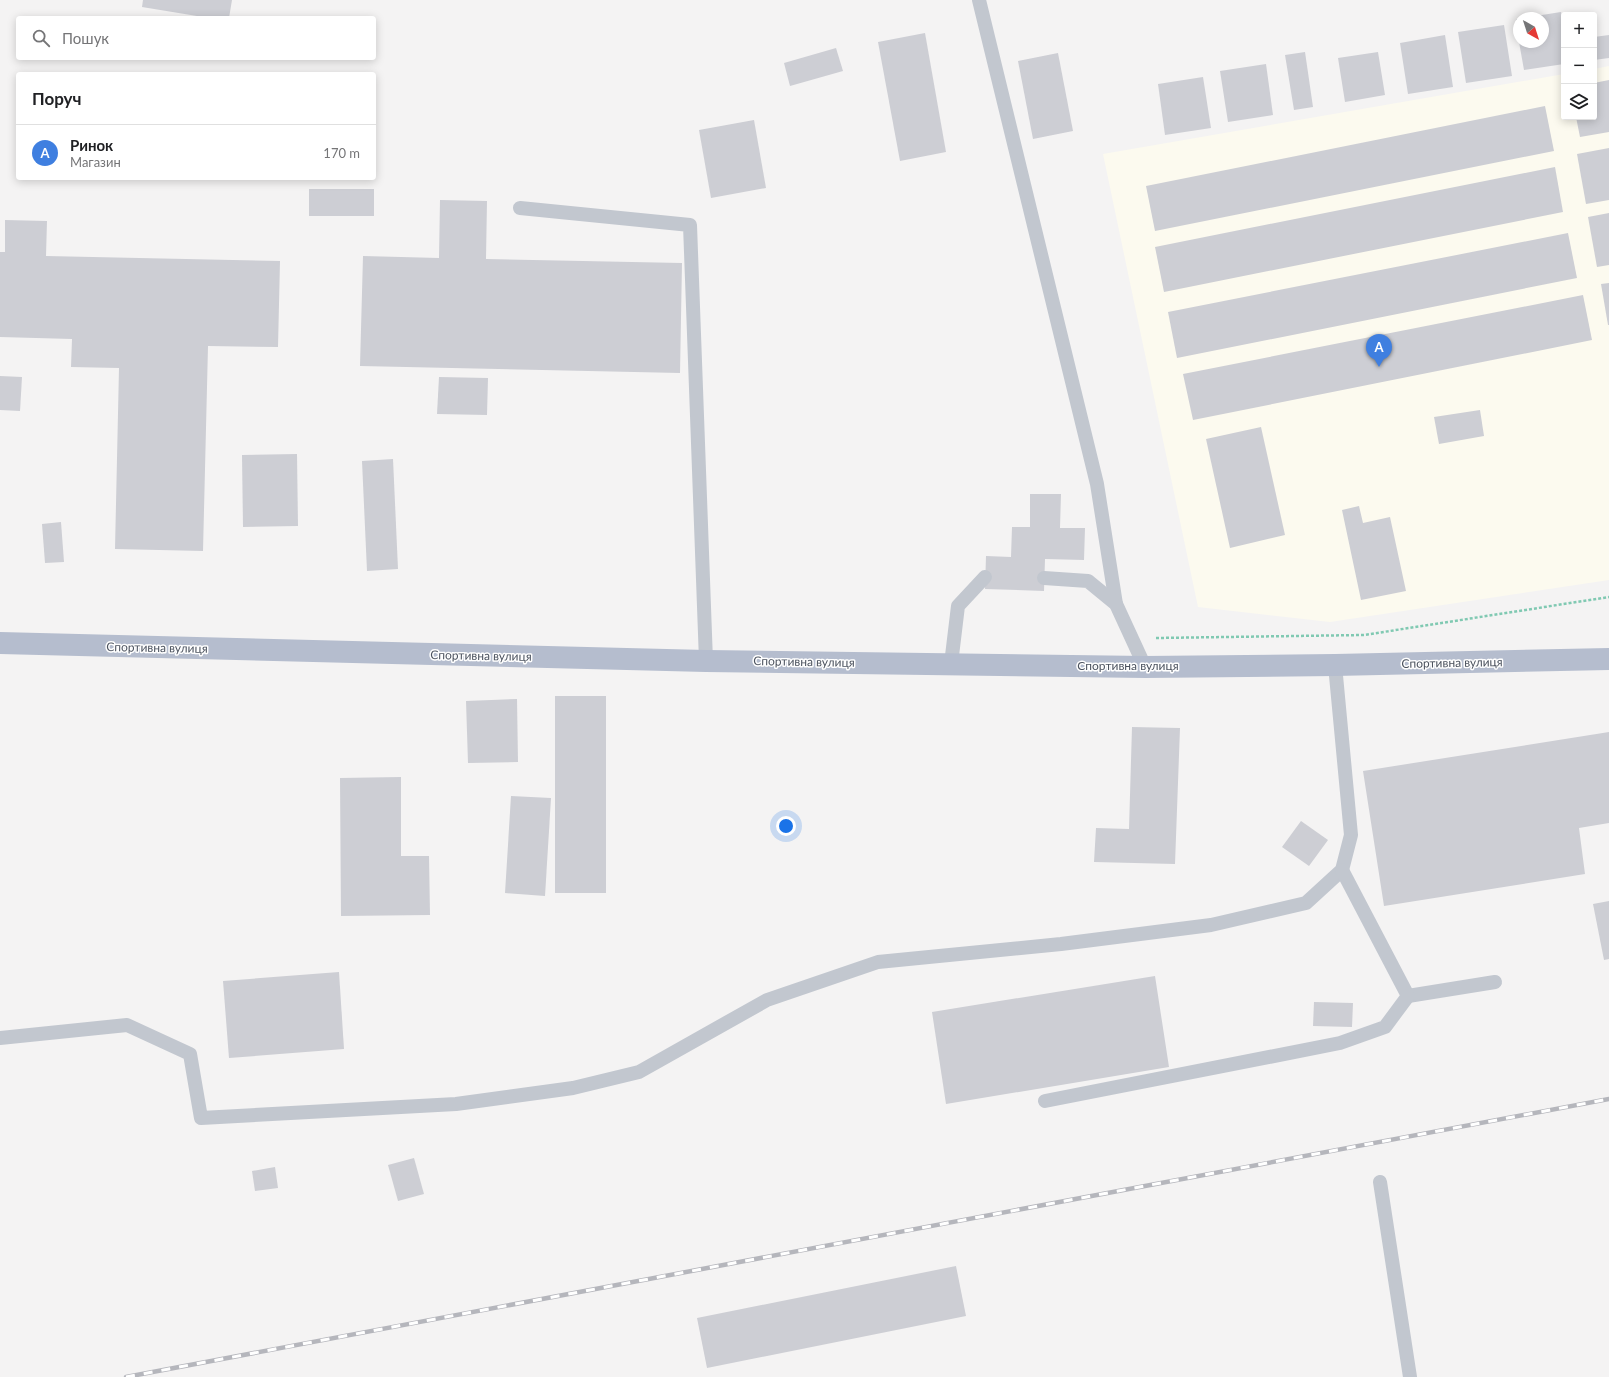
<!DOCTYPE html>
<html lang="uk">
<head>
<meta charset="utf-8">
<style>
	body { margin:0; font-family:Lato,sans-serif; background:#f6f6f6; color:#202124 }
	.controls { position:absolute; right:12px; top:12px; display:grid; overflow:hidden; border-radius:4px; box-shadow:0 2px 10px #0003 }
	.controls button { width:36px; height:36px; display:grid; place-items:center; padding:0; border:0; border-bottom:1px solid #e0e0e0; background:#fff; color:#202124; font:20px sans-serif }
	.compass { position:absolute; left:1513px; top:12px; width:36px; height:36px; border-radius:50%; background:#fff; box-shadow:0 2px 10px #0003; rotate:141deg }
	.you { position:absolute; left:786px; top:826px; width:14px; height:14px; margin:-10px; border:3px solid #fff; border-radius:50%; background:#1a73e8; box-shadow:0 0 0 6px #1a73e833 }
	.badge { display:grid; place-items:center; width:26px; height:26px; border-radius:50%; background:#7c3aed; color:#fff; font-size:13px; font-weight:700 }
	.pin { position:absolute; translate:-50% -33px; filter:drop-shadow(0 1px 2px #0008) }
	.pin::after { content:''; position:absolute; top:21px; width:14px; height:12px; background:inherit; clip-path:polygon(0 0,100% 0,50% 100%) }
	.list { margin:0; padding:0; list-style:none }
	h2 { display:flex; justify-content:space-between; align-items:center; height:52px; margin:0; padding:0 16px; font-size:17px }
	h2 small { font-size:13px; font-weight:400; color:#757577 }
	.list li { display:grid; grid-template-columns:26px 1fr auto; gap:12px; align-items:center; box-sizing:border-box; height:56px; padding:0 16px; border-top:1px solid #e0e0e0 }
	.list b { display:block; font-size:15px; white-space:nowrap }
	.list p { margin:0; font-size:13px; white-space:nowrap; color:#757577 }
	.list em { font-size:13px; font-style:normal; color:#757577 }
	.icon { flex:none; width:22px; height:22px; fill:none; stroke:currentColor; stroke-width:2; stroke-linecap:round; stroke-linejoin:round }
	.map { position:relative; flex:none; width:1609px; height:1377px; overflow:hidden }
	.search { position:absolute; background:#fff; box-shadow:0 2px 10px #0003; left:16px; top:16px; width:360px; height:44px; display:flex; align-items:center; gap:10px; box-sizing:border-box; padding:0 14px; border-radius:4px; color:#757577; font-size:15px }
	.panel { position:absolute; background:#fff; box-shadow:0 2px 10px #0003; left:16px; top:72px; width:360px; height:108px; border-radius:4px }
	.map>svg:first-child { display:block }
</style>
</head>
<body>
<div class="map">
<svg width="1609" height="1377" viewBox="0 0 1609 1377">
	<rect width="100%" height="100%" fill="#f4f3f3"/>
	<path fill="#fcfaef" d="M1609,66V580L1330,622L1198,607L1103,154L1564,74V117H1594V69Z"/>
	<g fill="#cdced4">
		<path d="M143,0H232L229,18H209L142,7Z"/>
		<path d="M1561,12L1564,29V64L1524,70L1519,42H1543V18L1529,17Z"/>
		<path d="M1516,19H1519V35H1518Z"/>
		<path d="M1504,25L1512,76L1466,83L1458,32Z"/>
		<path d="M925,33L946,152L900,161L878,42Z"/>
		<path d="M1445,35L1453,87L1408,94L1400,43Z"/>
		<path d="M1609,35V58L1594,60V37Z"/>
		<path d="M836,48L843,71L790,86L784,63Z"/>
		<path d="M1305,52L1313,107L1294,110L1285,55Z"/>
		<path d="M1378,52L1385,95L1345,102L1338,58Z"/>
		<path d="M1058,53L1073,131L1033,139L1018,61Z"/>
		<path d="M1266,64L1273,115L1228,122L1220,71Z"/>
		<path d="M1203,77L1211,128L1165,135L1158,84Z"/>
		<path d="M1609,80V132L1580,137L1576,117H1594V83Z"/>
		<path d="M1545,106L1554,151L1155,231L1146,186Z"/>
		<path d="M754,120L766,188L711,198L699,130Z"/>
		<path d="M1609,148V200L1586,204L1577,154Z"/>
		<path d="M1555,167L1563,212L1164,292L1155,247Z"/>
		<rect x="309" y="189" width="65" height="27"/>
		<path d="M440,200L487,201L486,259L682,263L680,373L360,366L363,256L439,258Z"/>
		<path d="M1609,213V265L1597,267L1588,217Z"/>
		<path d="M5,220L47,221L46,256L280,261L278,347L208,346L203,551L115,549L119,368L71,367L72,339L0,337V252H5Z"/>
		<path d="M1568,233L1577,278L1177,358L1168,312Z"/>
		<path d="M1609,283V325H1608L1601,284Z"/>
		<path d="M1583,295L1592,340L1193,420L1183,374Z"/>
		<path d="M0,376L22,377L20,411L0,410Z"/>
		<path d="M439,377L488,378L487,415L437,414Z"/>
		<path d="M1480,410L1484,436L1439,444L1434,417Z"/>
		<path d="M1261,427L1285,535L1230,548L1206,439Z"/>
		<path d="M297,454L298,526L243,527L242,455Z"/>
		<path d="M393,459L398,569L367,571L362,461Z"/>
		<path d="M1030,494H1061L1060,528H1085L1084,560L1045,559L1044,591L985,589L986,556L1011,557L1012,527H1030Z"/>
		<path d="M1359,506L1363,523L1390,517L1406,591L1361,600L1342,510Z"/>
		<path d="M61,522L64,562L45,563L42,524Z"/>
		<rect x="555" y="696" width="51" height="197"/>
		<path d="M517,699L518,762L468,763L466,701Z"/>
		<path d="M1132,727L1180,728L1175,864L1094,862L1096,828L1129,829Z"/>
		<path d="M1609,732V823L1579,828L1585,874L1384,906L1363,771Z"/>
		<path d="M401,777V856H429L430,915L341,916L340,778Z"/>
		<path d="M511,796L551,798L545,896L505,893Z"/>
		<path d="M1301,821L1328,840L1309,866L1282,847Z"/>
		<path d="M1609,901V959L1604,960L1593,904Z"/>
		<path d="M339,972L344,1049L229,1058L223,981Z"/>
		<path d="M1155,976L1169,1067L946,1104L932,1012Z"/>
		<path d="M1314,1002L1353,1003L1352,1027L1313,1026Z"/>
		<path d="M414,1158L424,1194L398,1201L388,1165Z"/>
		<path d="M275,1167L278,1188L255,1191L252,1171Z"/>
		<path d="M956,1266L966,1316L707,1368L697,1318Z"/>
	</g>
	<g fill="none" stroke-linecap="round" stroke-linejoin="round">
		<path stroke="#80c9b2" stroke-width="2.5" stroke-dasharray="3 2" stroke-linecap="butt" d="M1156,638L1364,635L1609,597"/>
		<g stroke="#c2c7cf" stroke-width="14">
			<path d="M979,0L1097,484L1116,604"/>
			<path d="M520,208L690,225L706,661"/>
			<path d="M1044,578L1088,581L1116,604L1145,667"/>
			<path d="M951,664L958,606L985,577"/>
			<path d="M1408,996L1495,982"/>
			<path d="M0,1038L127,1025L190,1054L201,1118L456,1104L573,1088L639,1072L767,1000L878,962L1061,944L1211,925L1306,903L1342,870L1351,835L1335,665"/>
			<path d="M1045,1101L1340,1043L1385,1027L1408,996L1342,870"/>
			<path d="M1380,1182L1410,1377"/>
		</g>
		<path stroke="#b5bdce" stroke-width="22" d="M0,643L706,661L1145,667L1335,665L1609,659"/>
		<g stroke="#b5b6bc" stroke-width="4.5">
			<path id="rail" d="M126,1377L1609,1099"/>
		</g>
		<use href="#rail" stroke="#fff" stroke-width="3" stroke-dasharray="9" stroke-linecap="butt"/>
	</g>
	<g text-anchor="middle" stroke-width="3" stroke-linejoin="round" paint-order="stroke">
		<g font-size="12" fill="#4b525e" stroke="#fff">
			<text transform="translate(157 648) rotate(1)" y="4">Спортивна вулиця</text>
			<text transform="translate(481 656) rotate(1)" y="4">Спортивна вулиця</text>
			<text transform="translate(804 662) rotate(1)" y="4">Спортивна вулиця</text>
			<text transform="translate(1452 663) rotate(-1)" y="4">Спортивна вулиця</text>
			<text x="1128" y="670">Спортивна вулиця</text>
		</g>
	</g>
</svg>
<div class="controls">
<button>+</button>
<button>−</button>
<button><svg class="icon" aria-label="layers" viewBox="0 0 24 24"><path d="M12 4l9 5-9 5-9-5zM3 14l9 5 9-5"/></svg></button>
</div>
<svg class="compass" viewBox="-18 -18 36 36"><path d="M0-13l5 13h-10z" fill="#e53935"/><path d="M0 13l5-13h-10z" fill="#757577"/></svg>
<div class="you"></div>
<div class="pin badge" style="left:1379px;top:367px;background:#3f7fe0">A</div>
<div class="search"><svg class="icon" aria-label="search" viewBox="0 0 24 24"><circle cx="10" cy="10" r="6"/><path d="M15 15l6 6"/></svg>Пошук</div>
<section class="panel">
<h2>Поруч<small></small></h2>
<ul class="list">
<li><span class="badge" style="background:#3f7fe0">A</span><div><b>Ринок</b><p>Магазин</p></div><em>170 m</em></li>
</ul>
</section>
</div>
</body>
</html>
